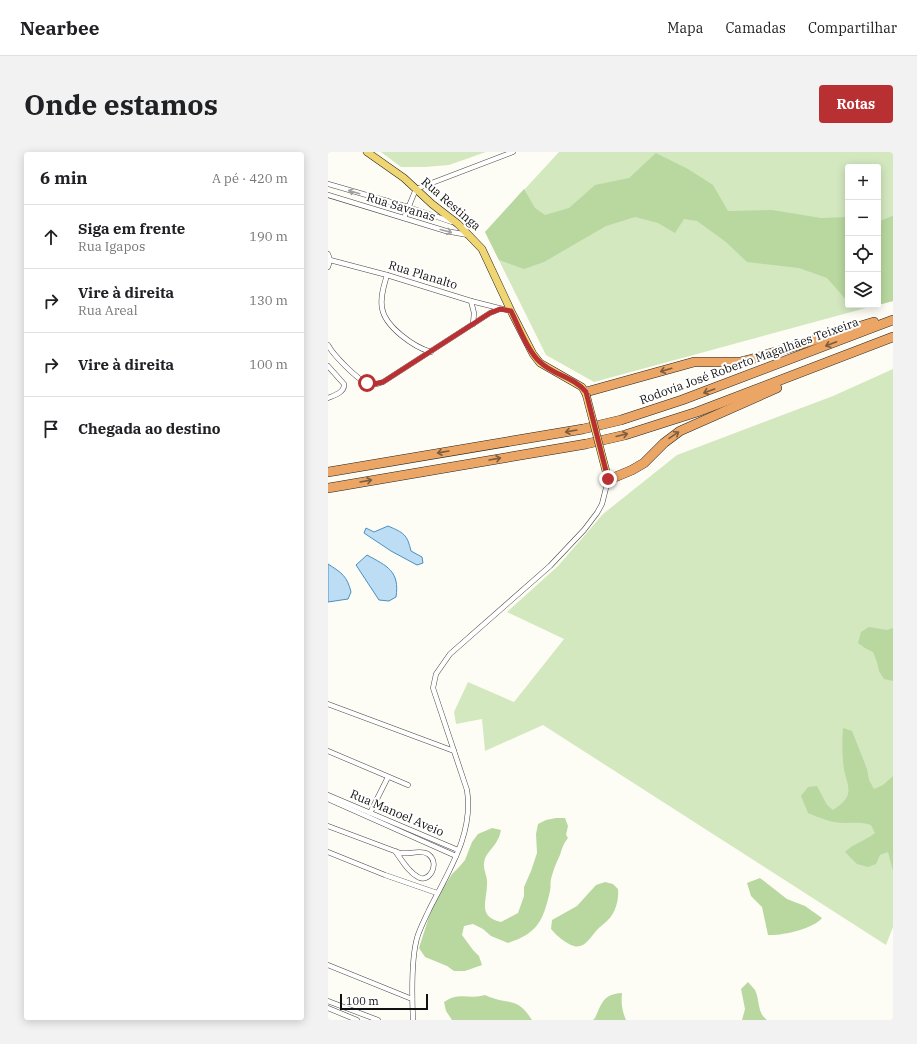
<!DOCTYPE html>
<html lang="pt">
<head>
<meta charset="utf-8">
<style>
	body { margin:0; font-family:"IBM Plex Serif",serif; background:#f2f2f2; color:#202124 }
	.controls { position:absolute; right:12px; top:12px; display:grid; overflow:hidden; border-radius:4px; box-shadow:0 2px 10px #0003 }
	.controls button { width:36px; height:36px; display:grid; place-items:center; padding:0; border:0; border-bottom:1px solid #e0e0e0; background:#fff; color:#202124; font:20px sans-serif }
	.scale { position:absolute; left:12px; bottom:10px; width:88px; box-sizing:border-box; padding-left:4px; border:2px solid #111; border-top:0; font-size:11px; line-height:14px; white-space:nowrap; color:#111; -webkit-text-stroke:3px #fff; paint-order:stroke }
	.stop { position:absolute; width:12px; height:12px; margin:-9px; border:3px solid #b93033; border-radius:50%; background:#fff }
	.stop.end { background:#b93033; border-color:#fff; box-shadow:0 1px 4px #0008 }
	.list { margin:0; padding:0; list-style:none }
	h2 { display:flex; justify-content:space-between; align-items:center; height:52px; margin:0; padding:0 16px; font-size:17px }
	h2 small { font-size:13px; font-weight:400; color:#757577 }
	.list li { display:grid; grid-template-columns:26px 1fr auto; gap:12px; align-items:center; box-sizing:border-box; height:64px; padding:0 16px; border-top:1px solid #e0e0e0 }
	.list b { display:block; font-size:15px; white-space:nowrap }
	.list p { margin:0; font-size:13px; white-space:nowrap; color:#757577 }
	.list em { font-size:13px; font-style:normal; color:#757577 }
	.icon { flex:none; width:22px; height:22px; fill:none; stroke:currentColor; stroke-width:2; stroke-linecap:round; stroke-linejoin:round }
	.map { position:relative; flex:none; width:565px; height:868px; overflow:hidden; border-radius:4px }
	header { display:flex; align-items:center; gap:24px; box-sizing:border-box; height:56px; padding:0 20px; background:#fff; border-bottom:1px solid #e0e0e0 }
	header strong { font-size:19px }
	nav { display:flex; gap:22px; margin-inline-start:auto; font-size:14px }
	.intro { display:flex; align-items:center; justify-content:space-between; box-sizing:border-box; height:96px; padding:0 24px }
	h1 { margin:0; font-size:28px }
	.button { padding:10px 18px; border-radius:4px; background:#b93033; color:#fff; font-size:14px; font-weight:700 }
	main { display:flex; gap:24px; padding:0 24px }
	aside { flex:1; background:#fff; border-radius:4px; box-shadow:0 2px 10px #0003 }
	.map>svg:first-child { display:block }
</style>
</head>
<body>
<header>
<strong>Nearbee</strong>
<nav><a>Mapa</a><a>Camadas</a><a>Compartilhar</a></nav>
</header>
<div class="intro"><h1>Onde estamos</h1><a class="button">Rotas</a></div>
<main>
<aside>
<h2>6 min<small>A pé · 420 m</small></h2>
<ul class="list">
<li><svg class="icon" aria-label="ahead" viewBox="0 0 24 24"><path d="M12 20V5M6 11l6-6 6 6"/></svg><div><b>Siga em frente</b><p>Rua Igapos</p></div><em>190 m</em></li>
<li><svg class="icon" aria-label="right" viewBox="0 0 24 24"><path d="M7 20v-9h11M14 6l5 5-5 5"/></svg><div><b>Vire à direita</b><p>Rua Areal</p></div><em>130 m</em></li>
<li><svg class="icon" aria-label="right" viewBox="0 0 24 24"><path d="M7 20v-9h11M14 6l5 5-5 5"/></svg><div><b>Vire à direita</b></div><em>100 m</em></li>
<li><svg class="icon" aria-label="arrive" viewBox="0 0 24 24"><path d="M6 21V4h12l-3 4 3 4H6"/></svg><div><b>Chegada ao destino</b></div></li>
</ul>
</aside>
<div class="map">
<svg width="565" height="868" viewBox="0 0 565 868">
	<rect width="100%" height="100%" fill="#fefdf5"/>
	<g fill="#d3e8bf">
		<path d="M53,0H158L121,13L97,15H73Z"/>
		<path d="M231,0H565V149L550,153V15H520V153H549L266,230L218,203L157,80Z"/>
		<path d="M565,217V775L558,793L215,573L157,599L154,567L128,572L126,560L140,530L186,550L236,487L179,460L230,414L275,362L349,303L505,244Z"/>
	</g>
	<g fill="#b8d8a0">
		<path d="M328,1L360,17L385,33L400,59L444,58L493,66L520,65V150L499,126L471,116L419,110L398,90L369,69L356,67L347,81L330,71L307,65L278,74L216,110L196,117L171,108L157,80L196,37L207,56L217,63L241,56L267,33L301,26Z"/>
		<path d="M564,64H565V149L550,153V70Z"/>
		<path d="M541,475L559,478L565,476V529L556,527L551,519L549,510L545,500L537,496L530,491L533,480Z"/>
		<path d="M515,576L524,579L539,617L541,628L546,637L555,633L565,624V719L560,700L552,703L548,712L540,715L529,712L517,700C526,691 537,689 547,681L543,673C533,670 527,671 517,671C504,671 492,666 480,661L473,644L480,635L489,634L499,653L505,658C511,654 518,649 520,642C522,633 517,625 516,617C514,603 514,590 515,576Z"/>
		<path d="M228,666H237L240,674L238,683L240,686C235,692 234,697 232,703C228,711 225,719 223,727C222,731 223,735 222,739C215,769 210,781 180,791L163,784L155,777L145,772L136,774L134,783L145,798L151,804L154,813L137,819H126L119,814L97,805L91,796L105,752L113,737L119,730L124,722L131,715L137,708L144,690L150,682L164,676L173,678C172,681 172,684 170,687C166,696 157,701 156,711C155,718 160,725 159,732C159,750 149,764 173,770L190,761L196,744V735L203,719L209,701L208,682L210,672L218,668Z"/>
		<path d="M432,726L459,747L477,754L494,766C485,777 453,784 440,783L434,755L423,744L419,731Z"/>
		<path d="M277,730L285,732L290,737C291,747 288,761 279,769C276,772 271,775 268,779C262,786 256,797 246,794C238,792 228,783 223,777L224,768L249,754L268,733Z"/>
		<path d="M420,830C422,833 425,835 427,838C432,848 429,861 439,868H414L417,857L413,837Z"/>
		<path d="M294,841C293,851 294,859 298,868H265L267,866C274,851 275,842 294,841Z"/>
		<path d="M157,843C180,854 188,843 204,868H124L118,859L116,850C132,839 141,848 157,843Z"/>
	</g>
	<g fill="#bcddf3" stroke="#4890c6">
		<path d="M60,374C76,381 79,382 83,399L94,405L95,411L89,413L63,399L36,381L38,376L46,380Z"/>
		<path d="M39,403C59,414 72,419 68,445L61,449L51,448L28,413Z"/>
		<path d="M0,412C14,421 19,424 23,440L20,447L0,450Z"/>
	</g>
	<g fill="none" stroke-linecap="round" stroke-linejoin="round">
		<g stroke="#444" stroke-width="5.5">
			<g id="street">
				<path d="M0,32L80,55L124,70"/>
				<path d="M0,43L118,79L140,83"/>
				<path d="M76,66L88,37L185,0"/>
				<path d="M0,102L2,108L0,115"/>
				<path d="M2,108L59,123L143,149L183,159"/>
				<path d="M59,123C56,133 52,145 54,156C57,175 86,195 103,200"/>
				<path d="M143,149L146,161L145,172"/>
				<path d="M0,193C5,203 30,228 39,231C44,234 50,232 55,230L162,161L172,157"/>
				<path d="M0,214L16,232C17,240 7,243 0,246"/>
				<path d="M0,552L126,599"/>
				<path d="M0,599L80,633"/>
				<path d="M0,643L130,698"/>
				<path d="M0,647L128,704"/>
				<path d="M42,661L60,625"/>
				<path d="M0,674L72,701C81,703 92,697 100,702C113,711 101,732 90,725C80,720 74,708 67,699"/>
				<path d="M0,700L57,723L109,741"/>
				<path d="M0,813L84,847"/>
				<path d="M0,849L50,868"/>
				<path d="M0,856L29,868"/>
				<path d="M85,868C84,845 83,808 89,786C92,776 97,767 101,758C120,720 146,682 139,638L105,536L108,522L122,502L222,414L256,378L269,361L274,352L280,328"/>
			</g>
		</g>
		<g stroke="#222" stroke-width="8">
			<path id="primary" d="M39,0L76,26L104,52L130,72L154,97L183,159L205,202L212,211L254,235L258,242"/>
		</g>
		<g stroke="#222" stroke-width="10">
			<g id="highway">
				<path d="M258,240L366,210H412L424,207L546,170"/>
				<path d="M0,320L255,277L293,268L354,248L565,168"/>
				<path d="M280,328L304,318L316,311L336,291L352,279L449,236"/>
				<path d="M0,336L258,292L297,283L369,260L565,185"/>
			</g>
		</g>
		<use href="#street" stroke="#fff" stroke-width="4.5"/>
		<use href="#primary" stroke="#f0d573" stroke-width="7"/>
		<use href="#highway" stroke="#eba666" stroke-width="9"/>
		<g stroke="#222" stroke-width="8" stroke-linecap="butt">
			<path id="primary-bridge" d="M258,242L280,327"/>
		</g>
		<use href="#primary-bridge" stroke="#f0d573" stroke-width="7"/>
	</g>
	<defs><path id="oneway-shaft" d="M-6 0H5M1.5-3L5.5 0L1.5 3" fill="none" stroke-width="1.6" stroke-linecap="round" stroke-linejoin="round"/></defs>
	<g stroke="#a0a0a0">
		<use href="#oneway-shaft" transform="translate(26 40) rotate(-164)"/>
		<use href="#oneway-shaft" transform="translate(118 79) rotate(15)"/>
	</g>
	<g stroke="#7e5c3c">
		<use href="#oneway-shaft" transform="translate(503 192) rotate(159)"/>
		<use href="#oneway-shaft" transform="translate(338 218) rotate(164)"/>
		<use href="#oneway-shaft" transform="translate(381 239) rotate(160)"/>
		<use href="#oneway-shaft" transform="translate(243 279) rotate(170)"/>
		<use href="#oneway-shaft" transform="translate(294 283) rotate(-14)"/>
		<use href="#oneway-shaft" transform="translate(346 283) rotate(-34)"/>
		<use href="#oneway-shaft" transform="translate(115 300) rotate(170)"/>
		<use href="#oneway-shaft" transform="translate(167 307) rotate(-10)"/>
		<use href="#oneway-shaft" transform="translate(38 329) rotate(-10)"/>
	</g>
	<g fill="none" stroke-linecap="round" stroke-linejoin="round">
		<path stroke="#b93033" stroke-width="5" d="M39,231L46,232L55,230L162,161L172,157L183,159C190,173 200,200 212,210C225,223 246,225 258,240L280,327"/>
	</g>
	<g text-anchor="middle" stroke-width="4" stroke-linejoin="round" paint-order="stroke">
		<g font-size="12" fill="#111" stroke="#fff">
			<text transform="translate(123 52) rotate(41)" y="4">Rua Restinga</text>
			<text transform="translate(73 55) rotate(17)" y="4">Rua Savanas</text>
			<text transform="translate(95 123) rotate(17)" y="4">Rua Planalto</text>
			<text transform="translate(421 209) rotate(-20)" y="4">Rodovia José Roberto Magalhães Teixeira</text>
			<text transform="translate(69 661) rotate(23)" y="4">Rua Manoel Aveio</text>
		</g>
	</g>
</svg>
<div class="controls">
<button>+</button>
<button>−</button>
<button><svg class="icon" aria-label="locate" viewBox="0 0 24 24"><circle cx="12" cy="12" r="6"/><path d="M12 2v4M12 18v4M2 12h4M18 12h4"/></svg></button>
<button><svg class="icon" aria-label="layers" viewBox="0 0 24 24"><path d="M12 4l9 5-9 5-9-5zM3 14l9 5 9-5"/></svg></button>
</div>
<div class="scale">100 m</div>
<div class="stop" style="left:39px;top:231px"></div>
<div class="stop end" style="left:280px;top:327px"></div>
</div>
</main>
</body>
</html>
